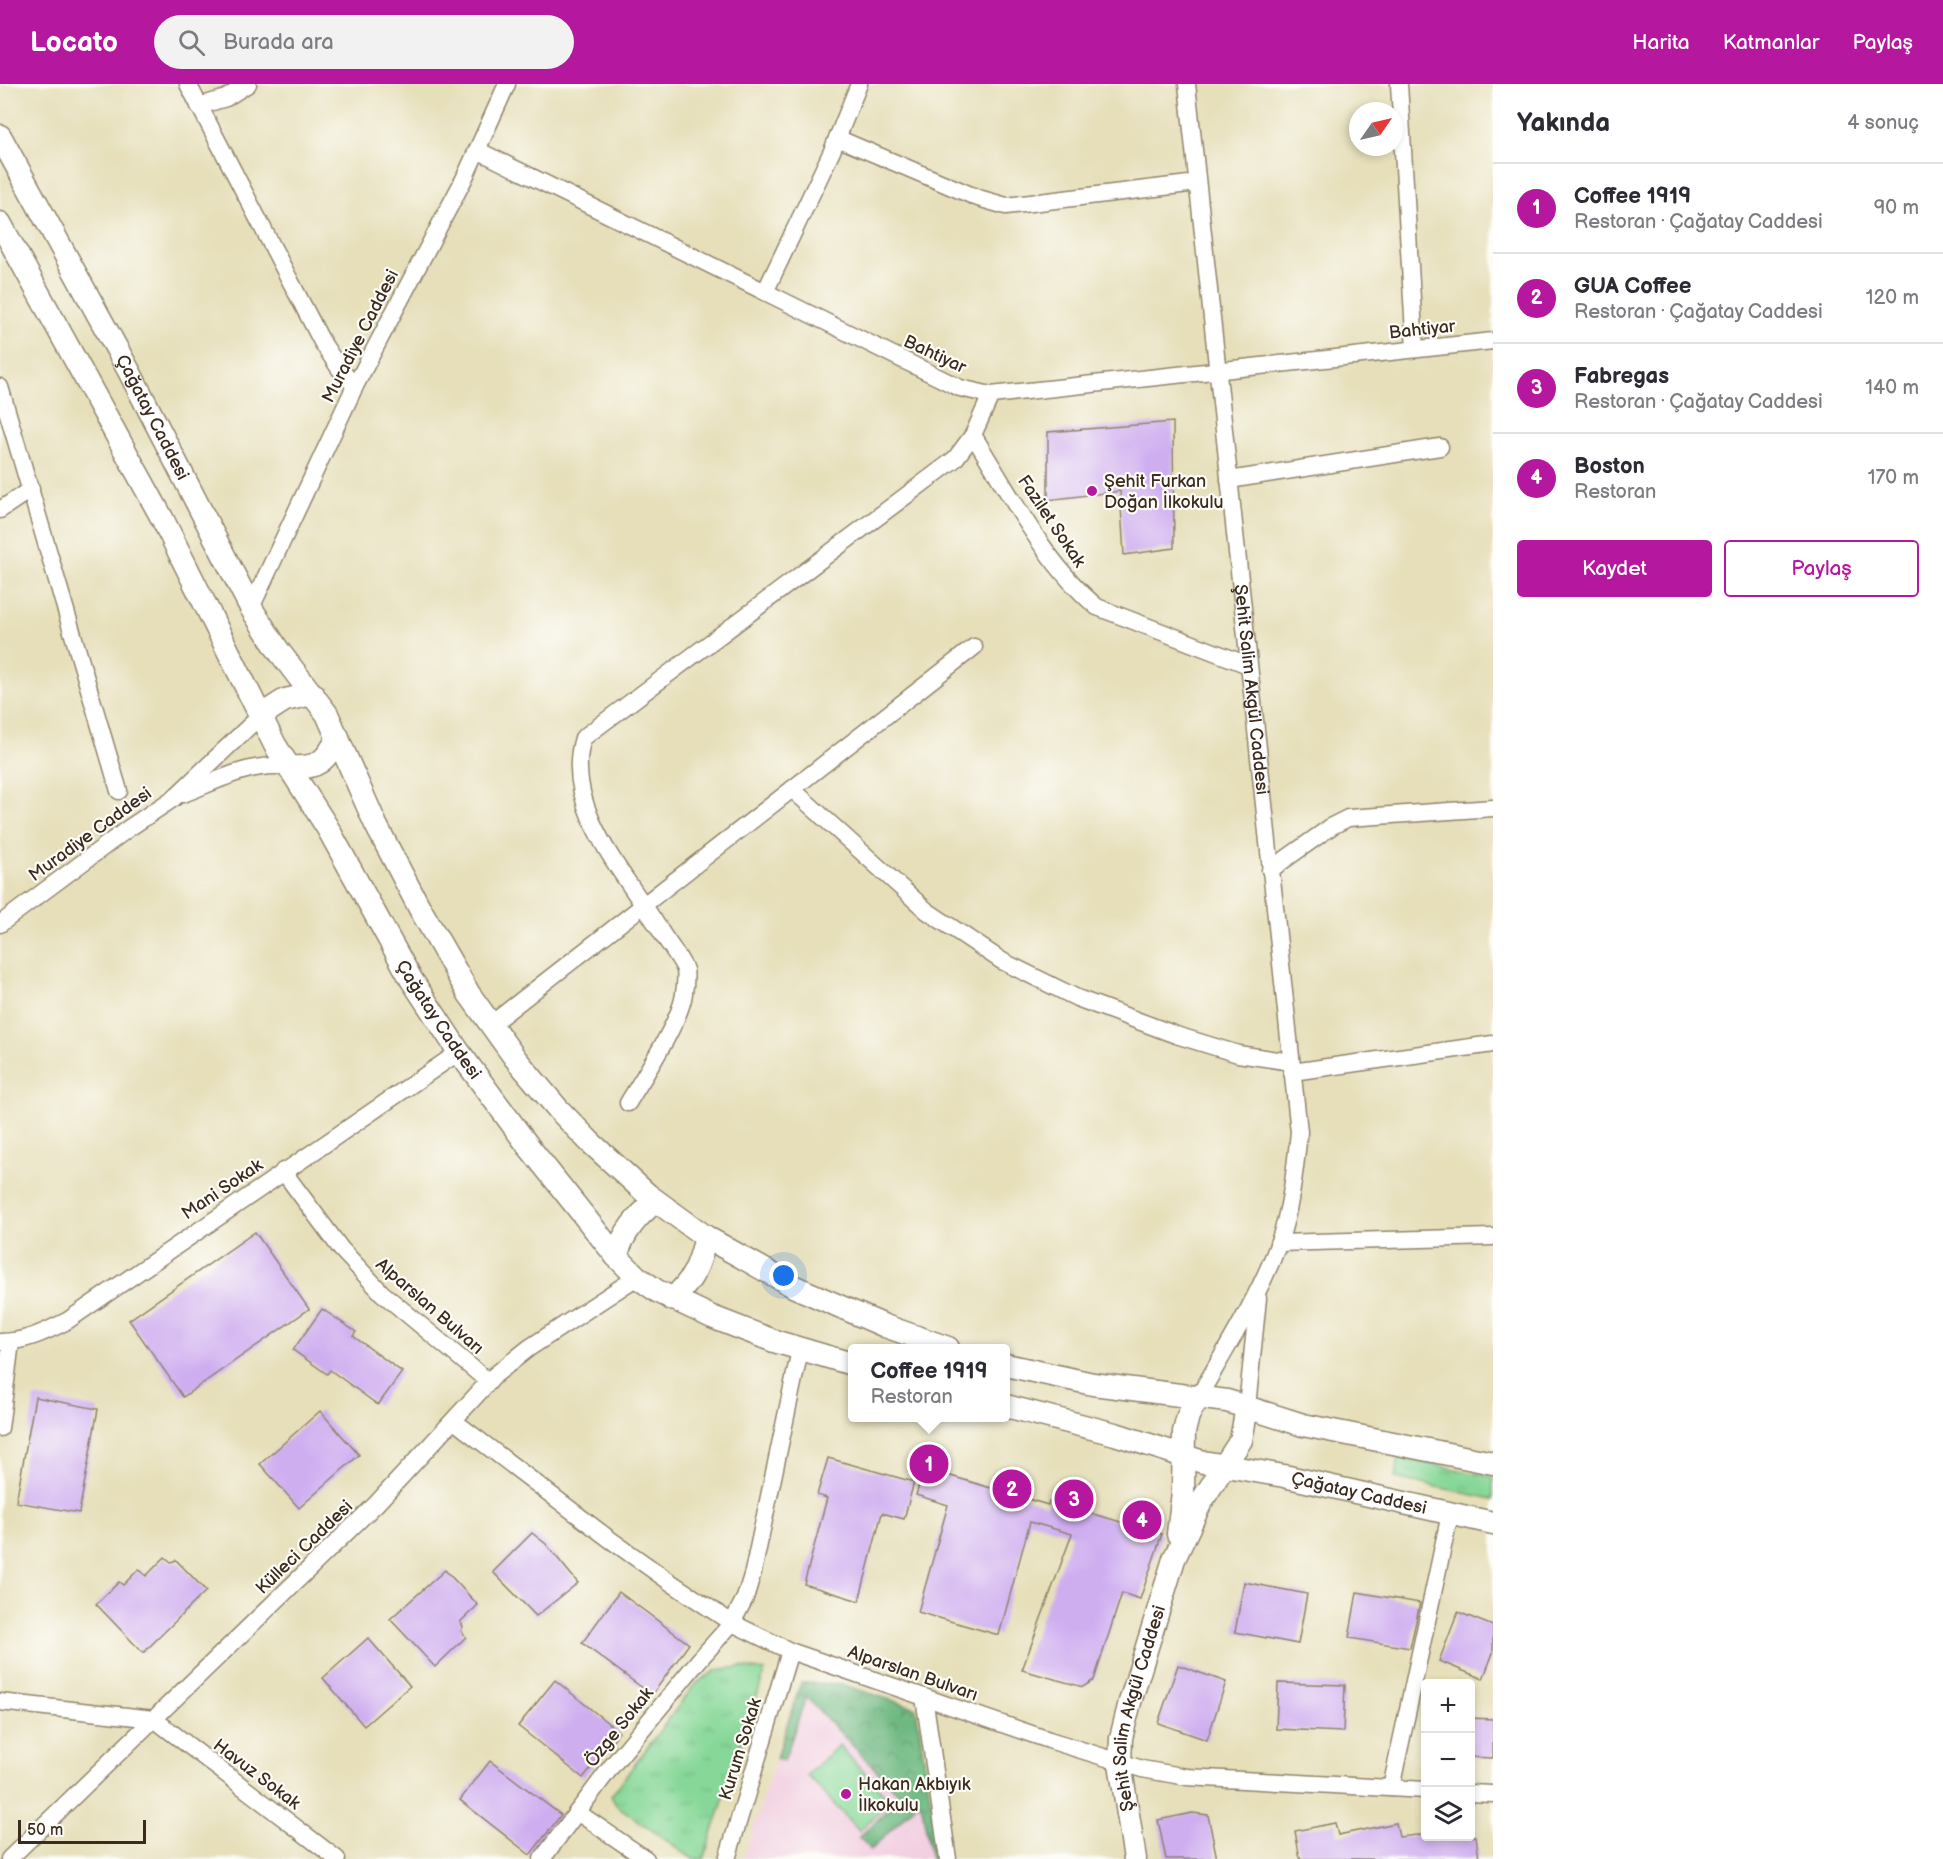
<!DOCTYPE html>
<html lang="tr">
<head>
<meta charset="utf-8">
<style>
	body { margin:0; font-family:"Balsamiq Sans",sans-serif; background:#f2f2f3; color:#2b2b33 }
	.controls { position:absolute; right:18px; bottom:18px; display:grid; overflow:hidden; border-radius:6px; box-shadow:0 3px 9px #0003 }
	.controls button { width:54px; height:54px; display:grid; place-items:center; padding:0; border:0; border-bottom:2px solid #e1e1e2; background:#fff; color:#2b2b33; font:30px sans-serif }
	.compass { position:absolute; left:1349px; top:18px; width:54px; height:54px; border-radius:50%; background:#fff; box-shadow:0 3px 9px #0003; rotate:56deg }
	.scale { position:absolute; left:18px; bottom:15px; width:128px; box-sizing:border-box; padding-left:6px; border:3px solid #3b2a1e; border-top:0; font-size:16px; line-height:21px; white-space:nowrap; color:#3b2a1e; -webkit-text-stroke:4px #fdfcf7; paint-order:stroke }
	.you { position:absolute; left:784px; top:1192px; width:21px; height:21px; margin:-15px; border:4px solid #fff; border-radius:50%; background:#1a73e8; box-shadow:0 0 0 9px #1a73e833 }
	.badge { display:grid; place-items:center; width:39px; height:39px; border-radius:50%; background:#b5179e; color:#fff; font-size:20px; font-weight:700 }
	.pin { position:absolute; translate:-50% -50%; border:3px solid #fff; box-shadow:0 2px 6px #0006 }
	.popup { position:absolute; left:848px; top:1260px; width:162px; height:78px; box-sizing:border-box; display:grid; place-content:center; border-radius:6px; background:#fff; filter:drop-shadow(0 2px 4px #0005); font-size:20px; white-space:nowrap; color:#7c7c81 }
	.popup b { font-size:22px; color:#2b2b33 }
	.popup::after { content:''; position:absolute; left:50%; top:100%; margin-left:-12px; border:12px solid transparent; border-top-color:#fff }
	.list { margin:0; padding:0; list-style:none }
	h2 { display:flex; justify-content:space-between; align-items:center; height:78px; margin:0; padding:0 24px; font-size:26px }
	h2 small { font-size:20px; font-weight:400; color:#7c7c81 }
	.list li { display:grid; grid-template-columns:39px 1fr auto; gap:18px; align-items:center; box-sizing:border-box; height:90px; padding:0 24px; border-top:2px solid #e1e1e2 }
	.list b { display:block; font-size:22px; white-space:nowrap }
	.list p { margin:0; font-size:20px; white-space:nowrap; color:#7c7c81 }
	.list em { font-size:20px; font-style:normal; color:#7c7c81 }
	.actions { display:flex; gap:12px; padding:18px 24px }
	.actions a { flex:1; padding:14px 0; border:2px solid #b5179e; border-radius:6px; text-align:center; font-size:21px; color:#b5179e }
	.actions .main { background:#b5179e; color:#fff }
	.icon { flex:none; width:33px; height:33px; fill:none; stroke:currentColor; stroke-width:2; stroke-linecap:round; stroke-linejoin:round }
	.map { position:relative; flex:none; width:1493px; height:1775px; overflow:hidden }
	header { display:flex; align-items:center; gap:36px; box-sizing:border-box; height:84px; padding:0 30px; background:#b5179e; color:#fff }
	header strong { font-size:28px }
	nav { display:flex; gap:33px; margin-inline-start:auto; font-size:21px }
	.search { width:420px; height:54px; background:#f2f2f3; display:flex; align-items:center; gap:15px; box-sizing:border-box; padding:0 21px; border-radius:33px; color:#7c7c81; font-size:22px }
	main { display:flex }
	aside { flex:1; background:#fff }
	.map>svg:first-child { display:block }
</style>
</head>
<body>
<header>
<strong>Locato</strong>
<div class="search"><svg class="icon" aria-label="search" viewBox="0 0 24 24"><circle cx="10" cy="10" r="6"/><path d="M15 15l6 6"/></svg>Burada ara</div>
<nav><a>Harita</a><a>Katmanlar</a><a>Paylaş</a></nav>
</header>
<main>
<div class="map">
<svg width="1493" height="1775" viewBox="0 0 1493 1775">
	<defs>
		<pattern id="grass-tufts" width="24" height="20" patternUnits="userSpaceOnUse" patternTransform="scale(1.5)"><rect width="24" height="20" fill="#87d898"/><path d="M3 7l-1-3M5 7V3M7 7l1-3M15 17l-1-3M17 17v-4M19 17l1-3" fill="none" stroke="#75ba83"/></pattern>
		<pattern id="forest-crowns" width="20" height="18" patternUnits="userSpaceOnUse" patternTransform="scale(1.5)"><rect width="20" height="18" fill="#6db880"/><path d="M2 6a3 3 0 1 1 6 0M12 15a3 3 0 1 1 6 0" fill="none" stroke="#5b9668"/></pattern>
	</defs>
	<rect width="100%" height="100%" fill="#fdfcf7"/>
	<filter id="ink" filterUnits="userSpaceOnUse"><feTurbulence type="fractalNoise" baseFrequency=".0167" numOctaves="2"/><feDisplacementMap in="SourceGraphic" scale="12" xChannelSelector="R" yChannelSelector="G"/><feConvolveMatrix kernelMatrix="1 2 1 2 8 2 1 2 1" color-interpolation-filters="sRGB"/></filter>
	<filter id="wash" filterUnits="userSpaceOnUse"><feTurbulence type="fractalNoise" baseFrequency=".008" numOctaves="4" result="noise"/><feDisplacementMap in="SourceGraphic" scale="24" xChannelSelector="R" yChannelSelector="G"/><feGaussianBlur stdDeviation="1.35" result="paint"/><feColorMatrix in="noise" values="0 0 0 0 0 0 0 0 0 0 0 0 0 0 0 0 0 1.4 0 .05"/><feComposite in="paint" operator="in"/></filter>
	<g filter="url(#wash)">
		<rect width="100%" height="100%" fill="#e6dfba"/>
		<path fill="#f2cfe1" d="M801,1599L841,1600L916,1624L940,1775H743Z"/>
		<g fill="url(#grass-tufts)" stroke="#61815b" stroke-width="1.5">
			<path d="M1398,1373L1493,1393V1415L1395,1394Z"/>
			<path d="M741,1583L765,1587L704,1775H693L616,1721L611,1712L695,1600L717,1586Z"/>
		</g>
		<path fill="url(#forest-crowns)" stroke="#54714f" stroke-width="1.5" d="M801,1599L841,1600L916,1624L940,1775H931L922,1723L919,1718L871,1766L859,1753L902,1713L806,1613L784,1677L776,1674Z"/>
		<path fill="#87d898" stroke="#61815b" stroke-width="1.5" d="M839,1661L891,1717L859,1747L807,1691Z"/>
		<g id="blocks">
			<g fill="#cfaef0">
				<path d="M1173,338L1174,464L1124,471L1120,407L1048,416V348Z"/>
				<path d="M255,1148L309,1225L183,1313L129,1236Z"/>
				<path d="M322,1225L356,1248L353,1252L402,1288L378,1321L330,1286L327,1290L293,1266Z"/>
				<path d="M35,1313L98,1325L79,1429L16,1418Z"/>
				<path d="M320,1327L359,1371L299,1424L260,1380Z"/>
				<path d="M828,1374L914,1398L904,1435L882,1429L859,1517L804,1500L827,1414L817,1411Z"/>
				<path d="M924,1384L1048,1421L1049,1417L1162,1450L1140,1515L1122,1509L1094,1596L1083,1603L1022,1586L1072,1450L1030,1438L999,1551L918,1528L948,1421L916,1411Z"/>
				<path d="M532,1449L546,1460L578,1499L536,1532L493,1488Z"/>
				<path d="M165,1473L171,1478L176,1476L206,1507L143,1569L96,1520L119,1498L123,1501L139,1485L146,1492Z"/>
				<path d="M445,1486L478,1521L460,1538L463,1542L461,1547L466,1553L435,1583L390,1535Z"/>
				<path d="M1244,1498L1307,1510L1298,1560L1235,1548Z"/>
				<path d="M619,1508L689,1560L652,1611L582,1559Z"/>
				<path d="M1357,1508L1420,1519L1410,1564L1349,1554Z"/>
				<path d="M1458,1528L1493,1542V1569L1483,1595L1439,1577Z"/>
				<path d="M368,1554L410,1602L364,1642L323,1594Z"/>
				<path d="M1178,1581L1226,1598L1207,1656L1158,1639Z"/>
				<path d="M555,1596L619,1648L583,1694L518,1642Z"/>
				<path d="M1278,1599L1345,1601L1343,1648L1276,1645Z"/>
				<path d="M1470,1634L1493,1635V1674L1470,1673Z"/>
				<path d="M490,1677L561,1731L530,1771L460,1716Z"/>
				<path d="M1192,1729L1208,1731L1217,1775H1166L1158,1736Z"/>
				<path d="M1335,1739L1338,1751L1396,1739L1399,1753L1425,1750V1752H1476L1479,1775H1300L1295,1747Z"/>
			</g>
		</g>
	</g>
	<g filter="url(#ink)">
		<use href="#blocks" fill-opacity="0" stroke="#90846c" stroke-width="1.5"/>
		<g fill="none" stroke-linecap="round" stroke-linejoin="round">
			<g stroke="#90846c" stroke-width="19">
				<g id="minor">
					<path d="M188,0L322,258L339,284L355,302"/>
					<path id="s1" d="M1187,0L1299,1048C1295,1086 1291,1125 1278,1161C1258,1214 1227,1263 1199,1312"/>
					<path d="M1399,0L1415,265"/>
					<path d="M199,22L226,14L248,0"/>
					<path d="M837,54L978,114L1006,122L1197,99"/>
					<path d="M477,66L960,304L991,311L1493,257"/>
					<path d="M765,208L832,67L859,0"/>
					<path d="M0,303L119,707"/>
					<path d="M973,351C1009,408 1045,480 1097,523L1248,581"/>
					<path d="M1229,396L1440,363"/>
					<path d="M0,426L31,405"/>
					<path d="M251,524L355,302L464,95L507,0"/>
					<path d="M792,705L927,827L1002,877L1077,914L1176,951L1238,970L1291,978"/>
					<path d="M183,710C217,697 252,677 289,683"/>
					<path d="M1270,786L1332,742L1348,734L1493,724"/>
					<path d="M0,840L129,744L174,714L260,632"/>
					<path d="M490,941L974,563"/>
					<path d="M1292,988L1493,960"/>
					<path d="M628,1019C642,995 682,935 684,909C685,903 686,893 685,886C682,877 669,860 663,851C630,795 561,725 583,654L955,375L973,351L991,311"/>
					<path d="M283,1087L341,1165L382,1209L489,1298"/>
					<path d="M1278,1159L1493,1153"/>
					<path d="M0,1258C25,1258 45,1248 67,1237L459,968"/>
					<path d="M1247,1323L1258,1214"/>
					<path d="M454,1337L608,1454L670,1498L732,1539L790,1567L1049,1656L1142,1685L1187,1693L1426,1706"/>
					<path d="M0,1344L11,1258"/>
					<path d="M924,1613L948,1775"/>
					<path d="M0,1618L154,1635L337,1775"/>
					<path d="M1391,1704L1450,1430"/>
					<path d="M1470,1709L1493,1710"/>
					<path d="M577,1728L646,1775"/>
					<path d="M9,1775L376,1420L495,1291L529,1264L637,1193"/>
					<path d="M542,1775L611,1683L699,1576L732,1539L745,1514L753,1488L800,1266"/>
					<path d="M727,1775L790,1567"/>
				</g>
			</g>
			<g stroke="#90846c" stroke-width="25">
				<g id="major">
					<path id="s2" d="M0,52L129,287L251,524L278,566L327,630L376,741L419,823L469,910L515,974L558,1025L590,1058L648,1111L706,1153L795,1203L885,1242L948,1264"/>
					<path id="s3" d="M0,139L162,434L275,661L327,743L411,895L459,968L529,1063L616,1172L637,1193L657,1207L712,1233L774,1257L852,1280"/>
					<path d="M260,632L285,616L313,610"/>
					<path d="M289,683C317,685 326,678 338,653"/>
					<path d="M616,1172C624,1148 636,1133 656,1117"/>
					<path d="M672,1215C694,1196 699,1181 706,1153"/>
					<path d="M1006,1281L1093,1300L1227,1317L1303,1341L1493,1379"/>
					<path id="s4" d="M1006,1322L1115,1350L1203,1378L1284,1392L1493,1439"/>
					<path d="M1178,1450L1183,1408L1184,1348L1188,1332L1199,1312"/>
					<path id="s5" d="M1135,1775L1120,1679L1121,1654L1130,1618L1174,1475L1201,1418L1241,1356L1247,1323"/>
				</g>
			</g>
			<use href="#minor" stroke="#fff" stroke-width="16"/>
			<use href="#major" stroke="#fff" stroke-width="22"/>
		</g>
	</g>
	<g fill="#b5179e" stroke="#fdfcf7" stroke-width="2">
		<circle cx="1092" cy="407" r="6"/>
		<circle cx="846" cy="1710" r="6"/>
	</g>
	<g text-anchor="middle" stroke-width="4.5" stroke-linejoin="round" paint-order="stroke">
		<g font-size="18" fill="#3b2a1e" stroke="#fdfcf7">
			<text transform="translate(1422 245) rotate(-6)" y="6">Bahtiyar</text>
			<text transform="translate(360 252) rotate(-63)" y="6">Muradiye Caddesi</text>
			<text transform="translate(935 270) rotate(25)" y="6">Bahtiyar</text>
			<text dy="6" stroke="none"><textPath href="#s2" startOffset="320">Çağatay Caddesi</textPath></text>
			<text transform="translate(1052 437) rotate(56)" y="6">Fazilet Sokak</text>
			<text dy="6" stroke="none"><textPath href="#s1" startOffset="609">Şehit Salim Akgül Caddesi</textPath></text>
			<text transform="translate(90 750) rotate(-36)" y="6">Muradiye Caddesi</text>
			<text dy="6" stroke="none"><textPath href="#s3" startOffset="910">Çağatay Caddesi</textPath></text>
			<text transform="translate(222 1105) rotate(-34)" y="6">Mani Sokak</text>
			<text transform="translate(430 1222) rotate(41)" y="6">Alparslan Bulvarı</text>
			<text dy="6" stroke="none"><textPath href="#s4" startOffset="364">Çağatay Caddesi</textPath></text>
			<text transform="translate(304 1463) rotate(-44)" y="6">Külleci Caddesi</text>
			<text transform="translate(913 1589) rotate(19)" y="6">Alparslan Bulvarı</text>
			<text dy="6" stroke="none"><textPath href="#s5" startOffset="154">Şehit Salim Akgül Caddesi</textPath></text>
			<text transform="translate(619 1643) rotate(-51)" y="6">Özge Sokak</text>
			<text transform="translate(740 1665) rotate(-73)" y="6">Kurum Sokak</text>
			<text transform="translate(257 1690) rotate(37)" y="6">Havuz Sokak</text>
		</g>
		<g font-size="18" fill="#3b2a1e" stroke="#fdfcf7" text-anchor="start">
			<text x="1104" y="403">Şehit Furkan<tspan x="1104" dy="21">Doğan İlkokulu</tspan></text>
			<text x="858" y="1706">Hakan Akbıyık<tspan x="858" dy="21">İlkokulu</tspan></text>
		</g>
	</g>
</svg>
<div class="controls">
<button>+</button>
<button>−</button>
<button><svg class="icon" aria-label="layers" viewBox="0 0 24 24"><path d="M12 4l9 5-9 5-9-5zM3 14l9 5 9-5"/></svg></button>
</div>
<svg class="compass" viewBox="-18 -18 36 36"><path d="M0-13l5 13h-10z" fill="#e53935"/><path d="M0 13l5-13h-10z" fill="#7c7c81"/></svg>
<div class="scale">50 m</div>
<div class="you"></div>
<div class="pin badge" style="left:929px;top:1380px">1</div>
<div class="popup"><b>Coffee 1919</b>Restoran</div>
<div class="pin badge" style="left:1012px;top:1405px">2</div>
<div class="pin badge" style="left:1074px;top:1415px">3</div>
<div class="pin badge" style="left:1142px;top:1436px">4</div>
</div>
<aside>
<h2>Yakında<small>4 sonuç</small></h2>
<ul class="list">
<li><span class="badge">1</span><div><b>Coffee 1919</b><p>Restoran · Çağatay Caddesi</p></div><em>90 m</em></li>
<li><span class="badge">2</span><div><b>GUA Coffee</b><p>Restoran · Çağatay Caddesi</p></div><em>120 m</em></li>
<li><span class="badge">3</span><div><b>Fabregas</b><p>Restoran · Çağatay Caddesi</p></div><em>140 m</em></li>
<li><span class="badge">4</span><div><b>Boston</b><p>Restoran</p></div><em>170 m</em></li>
</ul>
<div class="actions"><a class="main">Kaydet</a><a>Paylaş</a></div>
</aside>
</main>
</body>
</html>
